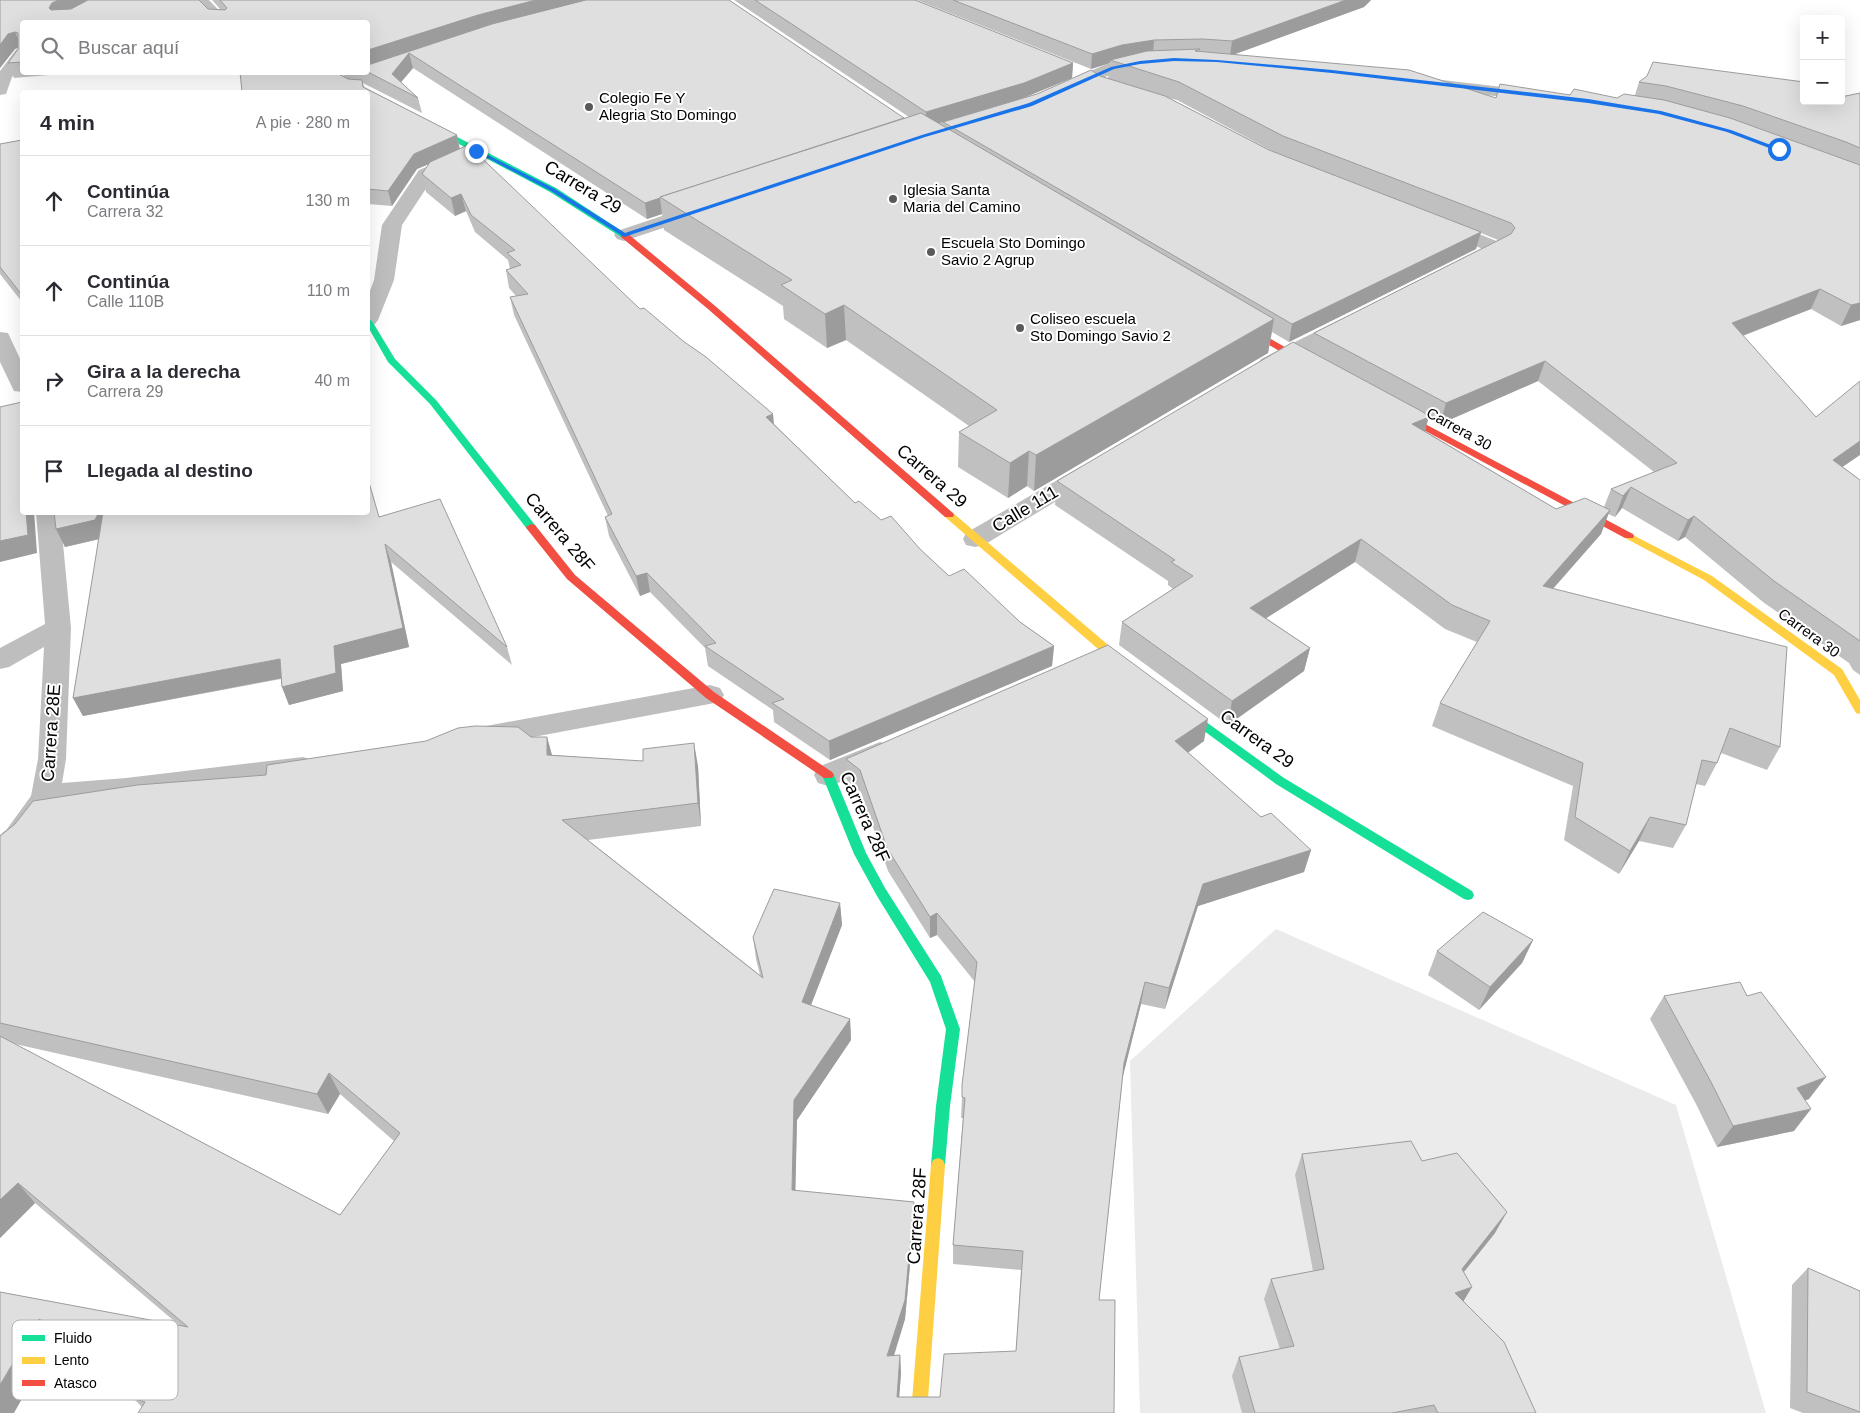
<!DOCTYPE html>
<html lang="es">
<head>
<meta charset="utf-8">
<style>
	body { margin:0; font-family:Helvetica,sans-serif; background:#f2f2f3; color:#2b2b33 }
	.controls { position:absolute; right:15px; top:15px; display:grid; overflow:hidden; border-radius:5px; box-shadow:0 5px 20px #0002 }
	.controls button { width:45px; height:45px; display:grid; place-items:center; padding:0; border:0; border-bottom:1px solid #e1e1e2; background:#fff; color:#2b2b33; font:25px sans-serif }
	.stop { position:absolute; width:15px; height:15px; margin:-11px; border:4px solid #1a73e8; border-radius:50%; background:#fff }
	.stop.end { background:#1a73e8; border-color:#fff; box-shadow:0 1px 5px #0008 }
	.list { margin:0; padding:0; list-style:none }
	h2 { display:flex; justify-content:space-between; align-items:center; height:65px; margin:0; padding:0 20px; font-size:21px }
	h2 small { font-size:16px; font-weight:400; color:#7c7c81 }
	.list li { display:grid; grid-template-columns:32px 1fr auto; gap:15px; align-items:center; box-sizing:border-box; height:90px; padding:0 20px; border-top:1px solid #e1e1e2 }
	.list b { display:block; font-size:19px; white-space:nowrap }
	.list p { margin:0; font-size:16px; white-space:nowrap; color:#7c7c81 }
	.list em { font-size:16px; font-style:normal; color:#7c7c81 }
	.icon { flex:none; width:28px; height:28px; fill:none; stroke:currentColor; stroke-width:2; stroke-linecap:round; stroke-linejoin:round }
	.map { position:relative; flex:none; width:1860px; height:1413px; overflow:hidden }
	.search { position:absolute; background:#fff; box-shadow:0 5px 20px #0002; left:20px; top:20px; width:350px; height:55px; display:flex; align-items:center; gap:12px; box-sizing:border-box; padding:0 18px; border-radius:5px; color:#7c7c81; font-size:19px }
	.panel { position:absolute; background:#fff; box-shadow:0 5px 20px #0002; left:20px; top:90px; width:350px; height:425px; border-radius:5px }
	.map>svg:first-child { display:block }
</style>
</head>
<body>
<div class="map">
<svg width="1860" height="1413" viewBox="0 0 1860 1413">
	<rect width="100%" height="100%" fill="#fff"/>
	<path fill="#ebebeb" d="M1276,929L1676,1105L1766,1413H1140L1130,1061Z"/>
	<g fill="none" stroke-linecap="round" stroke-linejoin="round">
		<g fill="#bebebe" fill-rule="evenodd">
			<path d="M192,0H209L230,22H214Z"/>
			<path d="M22,48V64L12,77L6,94L0,95V71L16,50Z"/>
			<path d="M1146,57L1152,58L1154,62L1152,66L1117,72L1063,94L1057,93L1054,89L1057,85L1107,64Z"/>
			<path d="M396,59L402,60L404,64L402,68L345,86L339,85L337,81C343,72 357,72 368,72V68Z"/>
			<path d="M1425,78L1536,91L1542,92L1545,96L1542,100L1536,101L1419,87L1417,83L1419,79Z"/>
			<path d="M454,156L460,157L463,161L460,165L433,178L402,225L394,280L378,320L375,324L368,326V296L374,280L382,225L419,170Z"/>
			<path d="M698,204L705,206L708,210L705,214L624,241L617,239L614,235L617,231Z"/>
			<path d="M1444,220L1504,244L1507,248L1504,252L1497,254L1490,252L1437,230L1434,226L1437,222Z"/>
			<path d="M1346,318L1353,320L1356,324L1353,328L1277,369L1269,371L1261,369L1258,364L1261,359L1339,320Z"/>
			<path d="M0,332L8,333L22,363V392L14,391L0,362Z"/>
			<path d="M1088,465L1096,467L1100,472L1096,477L984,545L975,547L966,545L963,539L966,533L1080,467Z"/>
			<path d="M36,512H60L71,628L66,759L62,783L126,778L303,757L313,760L317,768L313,776L303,779L126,800L58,806L29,845L11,859L0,863V835L7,829L31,796L38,759L44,647L9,667L0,669V648L45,624Z"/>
			<path d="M710,685L720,688L724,695L720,702L486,746L476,743L472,736L476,729L486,726Z"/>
			<path d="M880,742L890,745L894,752L890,759L838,783L828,786L818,783L814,775L818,767Z"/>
		</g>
		<g fill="#16e098" fill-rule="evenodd">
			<path d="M368,91L556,188L628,235L621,237L550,192L368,96V92H365Z"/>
			<path d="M368,318L372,321L395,359L436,400L535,525L536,527L535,529H527L430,404L388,362L368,327Z"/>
			<path d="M1177,701L1284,778L1472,891L1474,895L1472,899L1468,900L1464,899L1276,784L1173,708L1171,705L1173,702Z"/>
			<path d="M828,771L832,772L834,775L866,853L885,888L941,976L960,1029L950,1106L945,1165L943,1170L938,1172L933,1170L931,1165L936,1106L946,1029L930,982L877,896L854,854L822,775L824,772Z"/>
		</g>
		<g fill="#ffcf43" fill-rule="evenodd">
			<path d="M949,512L953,513L1134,667L1135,670L1134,673H1126L945,517L944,515Z"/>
			<path d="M1629,533L1712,576L1842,669L1860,700V714L1856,713L1834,675L1704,580L1625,538L1624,536L1625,534Z"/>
			<path d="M938,1158L943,1160L945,1165L927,1413H911L931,1165L933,1160Z"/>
		</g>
		<g fill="#f24e42" fill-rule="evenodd">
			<path d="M621,233H627L714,305L953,513L954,515L953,517H945L708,309L621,237Z"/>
			<path d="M1238,320L1316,365L1317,367L1316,369H1310L1235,325L1234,323Z"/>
			<path d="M1393,407L1633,534L1634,536L1633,538H1625L1390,412V408Z"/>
			<path d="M531,524L535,525L575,575L714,692L832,772L834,775L832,778H824L706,698L567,579L527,529L526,527Z"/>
		</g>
	</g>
	<g fill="#c0c0c0" fill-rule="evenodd">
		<path d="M0,0L220,9L212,0H729L904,118L909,117L734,0H915L1073,63L1072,78L1026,97L1100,76L1108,78L1110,63L1091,69L917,0H1371L1364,7L1234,54L1496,98L1570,95L1617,98L1635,95L1639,82L1806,104L1860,93V320L1841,326L1811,309L1743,336L1843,467L1860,480V675L1853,670L1849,663L1763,602L1685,537L1678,541L1622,508L1615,517L1608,514L1601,534L1553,589L1780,747L1767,770L1721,753L1717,763L1705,786L1696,784L1686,825L1673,848L1639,841L1619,874L1564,840L1573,786L1432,726L1440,703L1477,642L1445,629L1355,562L1266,618L1310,648L1304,671L1228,725L1119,645L1122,622L1173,589L1168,585V581L1055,505L1057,481L1310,351L1314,333L1498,240L1481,233L1476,249L1289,342L1272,332L1268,353L1034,491L1027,486L1008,498L958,467L959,432L969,426L846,340L827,348L784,319L783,306L664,230L662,214L647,219L413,68L401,82L418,98L422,113L363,83L360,72H368V22H22V72H84L14,78L8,63L18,49V48L15,49L0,68ZM1169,98L1177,100L1274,152L1269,150ZM1538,381L1654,472L1611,489L1604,507L1556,509L1425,431L1428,418L1440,424Z"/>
		<path d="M348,79L362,80L364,87L457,135L460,149L640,309L683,341L773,414L774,424L855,503L881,520L920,549L949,576L1020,622L1054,646L1052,666L830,760L774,722L773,710L708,666L705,648L650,592L640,596L609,536L605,517L608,516L514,315L510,297L516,296L509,288L506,270L510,269L508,260L475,232L466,211L455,216L426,192L422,174L429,164L417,169L392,206L368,204V92Z"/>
		<path d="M22,140V302L0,274V144Z"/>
		<path d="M54,512L379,516L507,647L512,665L391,562L409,647L341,664L343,691L289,705L282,687L281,679L83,716L73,698L99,539L65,547Z"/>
		<path d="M531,737H547L552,755L698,766L701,826L588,840L760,975L756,959L753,937L840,903L842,925L811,1005L850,1019L851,1040L797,1120L795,1190L914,1222L905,1319L894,1356L900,1355L901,1373L899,1397H940L1016,1351L1021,1270L953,1264V1245L963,1118H961L962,1097L975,982L937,935L930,938L888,871L861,792L847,781L846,759L1204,741L1188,753L1261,817L1311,850L1304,872L1198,906L1165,1009L1141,1004L1123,1075L1099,1300L1114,1413L142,1407L133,1398L144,1385L57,1337L0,1292L180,1326L35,1203L0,1238V836L266,775ZM15,1044L328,1114L340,1094L394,1141L340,1215Z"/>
		<path d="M1533,940L1522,963L1479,1010L1428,975L1437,951Z"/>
		<path d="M1664,996H1747L1809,1099L1805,1100L1794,1131L1717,1147L1696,1104L1650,1019Z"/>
		<path d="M1302,1154L1422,1161L1495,1233L1464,1272V1302L1536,1413H1242L1232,1376L1239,1357L1280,1349L1264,1299L1271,1279L1313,1271L1295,1175Z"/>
		<path d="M1808,1268L1860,1291V1413H1803L1790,1408L1792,1285Z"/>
	</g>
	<g fill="#9c9c9c">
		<path d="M58,0H89L58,17L49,8L52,3Z"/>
		<path d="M536,0H594L481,29L368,66V50L478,15Z"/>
		<path d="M1346,0H1371L1364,7L1230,56L1232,41Z"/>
		<path d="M15,32L21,46L15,49L0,68V45L8,34Z"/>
		<path d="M1154,40L1153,55L1110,60V63L1091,69L1092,54L1122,45Z"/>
		<path d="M409,53L413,68L397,87L392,74Z"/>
		<path d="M1073,63L1072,78L1023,98L926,127V112Z"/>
		<path d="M457,135L460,151L417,169L392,206L388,191L414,154Z"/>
		<path d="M461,194L466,211L455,216L451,198Z"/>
		<path d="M660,198L662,214L647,219L645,203Z"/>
		<path d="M1481,232L1476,249L1289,342L1292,324Z"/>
		<path d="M1820,289L1811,309L1723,343L1732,323Z"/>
		<path d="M1860,303V320L1841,326L1851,305Z"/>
		<path d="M844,305L846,340L827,348L825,314Z"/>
		<path d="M1274,319L1268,353L1034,491L1036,455Z"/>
		<path d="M1545,361L1538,381L1440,424L1446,403Z"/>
		<path d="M773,414L774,433L766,417Z"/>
		<path d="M1429,417L1422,440L1412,424Z"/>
		<path d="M1860,441V455L1822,481L1833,460Z"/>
		<path d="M1029,451L1027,486L1008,498L1010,463Z"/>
		<path d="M1631,487L1622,508L1615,517L1623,496Z"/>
		<path d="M1610,510L1601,534L1534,610L1543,586Z"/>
		<path d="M26,512H34L37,553L0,562V541Z"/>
		<path d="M99,512H110L104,538L65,547L56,529Z"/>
		<path d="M1694,516L1685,537L1678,541L1688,520Z"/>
		<path d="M1361,539L1355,562L1246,631L1250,608Z"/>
		<path d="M385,544L391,562L409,647L341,664L343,691L289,705L282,687L334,646Z"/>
		<path d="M647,573L650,592L640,596L636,576Z"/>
		<path d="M1054,646L1052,666L830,760L829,741Z"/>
		<path d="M1310,648L1304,671L1228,725L1232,701Z"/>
		<path d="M280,659L288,677L83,716L73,698Z"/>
		<path d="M1208,719L1204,741L1172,764L1175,741Z"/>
		<path d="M547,737L553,759L547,755Z"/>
		<path d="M694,743L698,766L701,826L698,803Z"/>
		<path d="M1650,817L1639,841L1619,874L1630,851Z"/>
		<path d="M1311,850L1304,872L1198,906L1165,1009L1169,988L1203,884Z"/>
		<path d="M840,903L842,925L804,1023L802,1002Z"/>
		<path d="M937,913V935L930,938V917Z"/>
		<path d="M1533,940L1522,963L1479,1010L1490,987Z"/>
		<path d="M1145,982L1141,1004L1121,1084L1124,1063Z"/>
		<path d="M850,1019L851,1040L797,1120L795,1210L792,1190L794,1100Z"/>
		<path d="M329,1073L340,1094L328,1114L317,1094Z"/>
		<path d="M1826,1077L1809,1099L1780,1110L1797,1088Z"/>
		<path d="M1811,1109L1794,1131L1717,1147L1733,1126Z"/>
		<path d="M18,1183L35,1203L0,1238V1200Z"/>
		<path d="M914,1202V1222L905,1319L888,1374L887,1356Z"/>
		<path d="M1507,1212L1495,1233L1450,1289L1462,1269Z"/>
		<path d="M1472,1287L1460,1307L1455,1293Z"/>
		<path d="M39,1319L57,1337L14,1413H0V1385Z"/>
		<path d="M900,1355L901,1373L898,1413L897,1397Z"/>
	</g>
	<g fill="#dfdfdf" stroke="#9c9c9c">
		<path d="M0,0H58L52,3L49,8L51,10L71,9L88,0H199L208,9L225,10L227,8L220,0H536L478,15L368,50V22H22V62L8,63L18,49V33L15,32L8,34L0,45Z"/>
		<path d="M586,0H729L904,118L660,197V198L645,203L409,53L392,74L418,98L368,72V65L492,24Z"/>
		<path d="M755,0H915L1073,63L1024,83L926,112Z"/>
		<path d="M953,0H1346L1232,41L1203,39L1154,40L1122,45L1092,54Z"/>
		<path d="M1200,49L1195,51L1409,70L1496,98L1500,84L1570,95L1574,89L1617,98L1624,94L1664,100L1730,118L1860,165V303L1851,305L1820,289L1732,323L1816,417L1860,381V441L1833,460L1860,480V641L1774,581L1694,516L1688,520L1631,487L1623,496L1611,489L1677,463L1545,361L1446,403L1314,333L1511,234L1515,228L1511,223L1283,136L1179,82L1110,60L1147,51Z"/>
		<path d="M1653,62L1804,82V101H1805L1806,104L1820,101H1841V97L1860,93V148L1846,142L1743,106L1666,86L1639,82L1647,76Z"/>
		<path d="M1091,70L1100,76L1165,96L1269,150L1481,232L1292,324L943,122L1037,94Z"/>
		<path d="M240,72H335L348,79L362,80L363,87L457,135L414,154L388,191L368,189V92H242Z"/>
		<path d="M921,113L1274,319L1036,455L1029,451L1010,463L959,432L997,410L844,305L825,314L781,285L792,280L660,197Z"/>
		<path d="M22,140V295L0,267V144Z"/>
		<path d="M468,145L640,309L644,308L683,341L706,357L773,414L766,417L855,503L859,501L881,520L891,516L920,549L949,576L964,569L1020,622L1054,646L829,741L772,703L784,699L705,646L716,643L647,573L636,576L605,517L612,514L510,297L528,294L506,270L521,265L507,253L515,250L471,215L461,194L451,198L422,174L430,162Z"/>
		<path d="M1293,342L1423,412L1429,417L1412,424L1556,509L1585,498L1610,510L1543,586L1787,647L1780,747L1730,728L1717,763L1702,760L1686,825L1650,817L1630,851L1575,817L1583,763L1440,703L1490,621L1452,605L1361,539L1250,608L1310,648L1232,701L1122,622L1193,576L1171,562L1175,560L1057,481Z"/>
		<path d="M22,402V512H26L28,535L0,541V407Z"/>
		<path d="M368,479L379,517L440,499L507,647L385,544L403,628L334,646L336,673L282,687L280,659L73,698L103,512H368Z"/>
		<path d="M54,512H99L95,520L56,529Z"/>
		<path d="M1108,645L1208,719L1175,741L1261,817L1271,813L1311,850L1203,884L1169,988L1145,982L1124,1063L1099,1300H1115L1114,1413H138L145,1402L133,1398L149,1379L39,1319L0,1385V1292L188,1327L18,1183L0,1200V1036L340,1215L400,1133L329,1073L317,1094L0,1023V836L15,824L33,801L137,785L266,775L267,765L426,741L458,728L475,726L518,727L531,737H547V755L643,761V749L694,743L698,803L562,820L763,978L753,937L774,889L840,903L802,1002L850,1019L794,1100L792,1190L914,1202L905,1300L887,1356L900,1355L897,1397H940L944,1354L1016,1351L1023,1251L953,1245L965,1098L962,1097V1085L977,962L937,913L930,917L887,848L860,770L846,759Z"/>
		<path d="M1483,912L1533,940L1490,987L1437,951Z"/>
		<path d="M1740,982L1747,996L1761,992L1826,1077L1797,1088L1811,1109L1733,1126L1711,1082L1664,996Z"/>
		<path d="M1411,1141L1422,1161L1457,1153L1507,1212L1462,1269L1472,1287L1455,1293L1504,1342L1536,1413H1438L1434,1405L1392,1413H1255L1239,1357L1294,1346L1271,1279L1324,1269L1302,1154Z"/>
		<path d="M1808,1268L1860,1291V1412L1807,1392Z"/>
	</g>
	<path fill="#1a73e8" d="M1174,58L1217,60L1332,70L1588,99L1661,111L1731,130L1781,149L1777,151L1727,132L1659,114L1588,103L1332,73L1217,62L1174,61L1140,64L1114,69L1032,106L925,137L624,237L551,191L474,151L478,150L555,189L625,233L922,135L1029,103L1111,67L1140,61Z"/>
	<g fill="#595959" stroke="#fff" stroke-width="2">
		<circle cx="589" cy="107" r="5"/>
		<circle cx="893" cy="199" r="5"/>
		<circle cx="931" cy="252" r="5"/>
		<circle cx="1020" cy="328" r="5"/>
	</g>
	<g text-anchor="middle" stroke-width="4" stroke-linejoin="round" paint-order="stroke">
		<g font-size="15" fill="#000" stroke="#fff" text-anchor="start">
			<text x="599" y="103">Colegio Fe Y<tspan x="599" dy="17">Alegria Sto Domingo</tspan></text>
			<text x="903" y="195">Iglesia Santa<tspan x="903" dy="17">Maria del Camino</tspan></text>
			<text x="941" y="248">Escuela Sto Domingo<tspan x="941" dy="17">Savio 2 Agrup</tspan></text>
			<text x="1030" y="324">Coliseo escuela<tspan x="1030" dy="17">Sto Domingo Savio 2</tspan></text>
		</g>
		<g font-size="15" fill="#000" stroke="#fff">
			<text transform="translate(1459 429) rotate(29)" y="5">Carrera 30</text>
			<text transform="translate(1809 633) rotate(36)" y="5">Carrera 30</text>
		</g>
		<g font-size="18" fill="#000" stroke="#fff">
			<text transform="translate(583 187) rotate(31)" y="6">Carrera 29</text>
			<text transform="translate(932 476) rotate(41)" y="6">Carrera 29</text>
			<text transform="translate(1025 509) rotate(-31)" y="6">Calle 111</text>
			<text transform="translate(560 532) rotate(50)" y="6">Carrera 28F</text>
			<text transform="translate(51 733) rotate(-86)" y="6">Carrera 28E</text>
			<text transform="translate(1257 739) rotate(36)" y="6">Carrera 29</text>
			<text transform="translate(865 817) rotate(66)" y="6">Carrera 28F</text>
			<text transform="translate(917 1216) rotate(-86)" y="6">Carrera 28F</text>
		</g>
	</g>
	<rect x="12" y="1320" width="166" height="80" rx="8" fill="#fff" stroke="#b2b2b2" stroke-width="1"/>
	<rect x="22" y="1335" width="23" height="6" fill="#16e098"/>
	<rect x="22" y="1357" width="23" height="7" fill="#ffcf43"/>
	<rect x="22" y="1380" width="23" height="6" fill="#f24e42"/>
	<g font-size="14" fill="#000">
		<text x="54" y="1343">Fluido</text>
		<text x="54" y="1365">Lento</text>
		<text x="54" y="1388">Atasco</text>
	</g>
</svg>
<div class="controls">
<button>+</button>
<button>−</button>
</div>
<div class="stop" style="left:1779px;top:149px"></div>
<div class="stop end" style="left:476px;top:151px"></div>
<div class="search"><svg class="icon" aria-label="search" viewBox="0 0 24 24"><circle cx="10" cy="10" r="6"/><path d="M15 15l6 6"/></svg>Buscar aquí</div>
<section class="panel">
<h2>4 min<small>A pie · 280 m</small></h2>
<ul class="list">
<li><svg class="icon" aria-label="ahead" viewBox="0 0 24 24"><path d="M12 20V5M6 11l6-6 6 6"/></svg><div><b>Continúa</b><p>Carrera 32</p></div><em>130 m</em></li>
<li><svg class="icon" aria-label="ahead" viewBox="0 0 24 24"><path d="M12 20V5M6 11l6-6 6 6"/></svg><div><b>Continúa</b><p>Calle 110B</p></div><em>110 m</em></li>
<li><svg class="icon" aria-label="right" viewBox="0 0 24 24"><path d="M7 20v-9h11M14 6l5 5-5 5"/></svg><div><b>Gira a la derecha</b><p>Carrera 29</p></div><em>40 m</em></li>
<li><svg class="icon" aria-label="arrive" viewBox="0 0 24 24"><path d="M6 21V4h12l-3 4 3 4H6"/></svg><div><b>Llegada al destino</b></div></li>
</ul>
</section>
</div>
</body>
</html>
